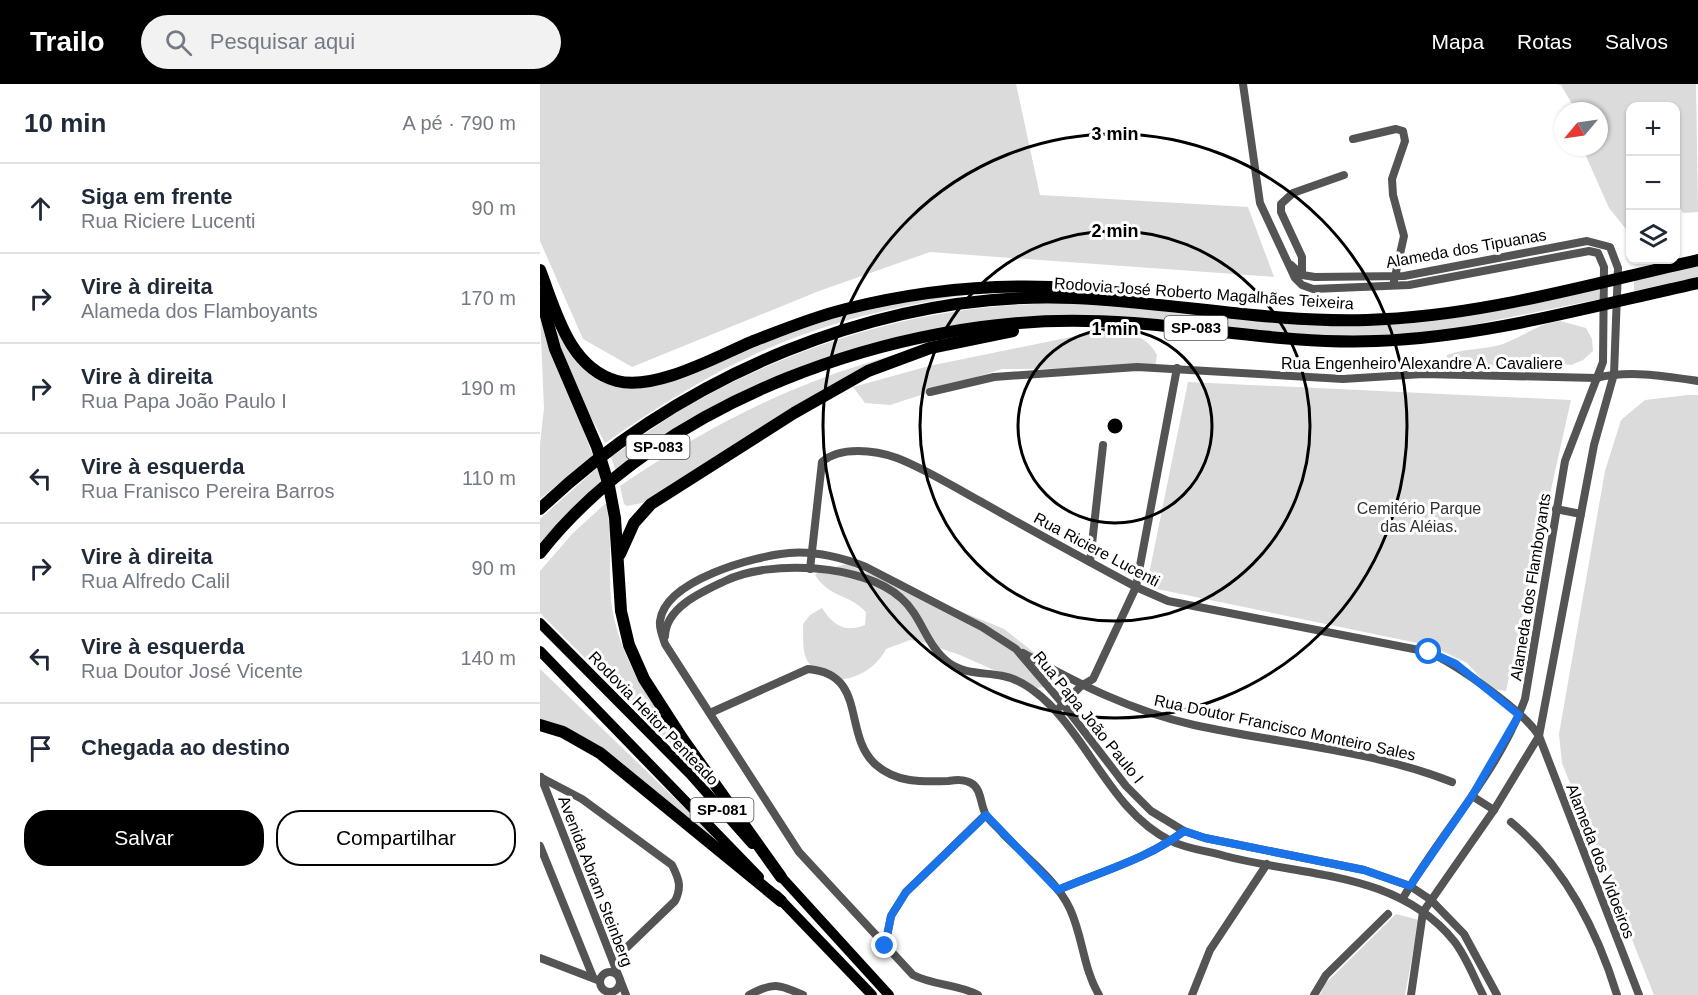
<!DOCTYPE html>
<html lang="pt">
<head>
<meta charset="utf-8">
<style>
	body { margin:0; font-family:Helvetica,sans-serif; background:#f2f2f3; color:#1f2937 }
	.controls { position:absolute; right:18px; top:18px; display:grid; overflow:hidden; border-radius:12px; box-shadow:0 2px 4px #0004 }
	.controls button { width:54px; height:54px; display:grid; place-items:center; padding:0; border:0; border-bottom:2px solid #e0e1e3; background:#fff; color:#1f2937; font:30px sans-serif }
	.compass { position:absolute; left:1014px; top:18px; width:54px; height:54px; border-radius:50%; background:#fff; box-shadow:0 2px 4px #0004; rotate:241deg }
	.stop { position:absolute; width:18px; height:18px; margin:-14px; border:4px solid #1a73e8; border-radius:50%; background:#fff }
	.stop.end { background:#1a73e8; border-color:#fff; box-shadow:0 2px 6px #0008 }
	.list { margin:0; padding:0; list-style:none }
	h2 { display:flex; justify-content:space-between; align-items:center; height:78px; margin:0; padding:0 24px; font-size:26px }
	h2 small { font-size:20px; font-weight:400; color:#747a83 }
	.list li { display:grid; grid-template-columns:39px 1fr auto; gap:18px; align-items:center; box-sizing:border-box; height:90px; padding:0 24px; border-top:2px solid #e0e1e3 }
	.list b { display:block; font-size:22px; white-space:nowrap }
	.list p { margin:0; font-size:20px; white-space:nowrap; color:#747a83 }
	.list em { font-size:20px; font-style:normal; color:#747a83 }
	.actions { display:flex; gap:12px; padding:18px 24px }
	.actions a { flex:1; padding:14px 0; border:2px solid #000; border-radius:24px; text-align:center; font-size:21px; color:#000 }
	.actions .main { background:#000; color:#fff }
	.icon { flex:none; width:33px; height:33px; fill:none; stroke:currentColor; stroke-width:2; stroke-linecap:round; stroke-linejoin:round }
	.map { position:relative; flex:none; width:1158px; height:911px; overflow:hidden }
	header { display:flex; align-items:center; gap:36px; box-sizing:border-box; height:84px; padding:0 30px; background:#000; color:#fff }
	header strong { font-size:28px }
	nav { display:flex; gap:33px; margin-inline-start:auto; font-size:21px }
	.search { width:420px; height:54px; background:#f2f2f3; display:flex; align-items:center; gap:15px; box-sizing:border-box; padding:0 21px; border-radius:33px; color:#747a83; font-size:22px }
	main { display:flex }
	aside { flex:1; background:#fff }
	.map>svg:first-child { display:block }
</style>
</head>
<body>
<header>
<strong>Trailo</strong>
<div class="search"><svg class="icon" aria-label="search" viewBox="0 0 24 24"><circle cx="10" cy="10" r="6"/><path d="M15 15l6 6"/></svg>Pesquisar aqui</div>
<nav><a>Mapa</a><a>Rotas</a><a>Salvos</a></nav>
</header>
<main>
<aside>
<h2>10 min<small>A pé · 790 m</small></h2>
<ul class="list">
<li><svg class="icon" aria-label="ahead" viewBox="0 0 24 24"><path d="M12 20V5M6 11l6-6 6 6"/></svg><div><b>Siga em frente</b><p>Rua Riciere Lucenti</p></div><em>90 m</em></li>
<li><svg class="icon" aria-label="right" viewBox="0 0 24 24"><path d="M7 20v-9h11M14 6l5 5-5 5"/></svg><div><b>Vire à direita</b><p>Alameda dos Flamboyants</p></div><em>170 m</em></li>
<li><svg class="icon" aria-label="right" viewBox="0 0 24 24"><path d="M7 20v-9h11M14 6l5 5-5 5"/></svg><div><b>Vire à direita</b><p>Rua Papa João Paulo I</p></div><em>190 m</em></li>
<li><svg class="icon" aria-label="left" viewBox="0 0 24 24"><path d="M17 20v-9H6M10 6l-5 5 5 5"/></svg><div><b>Vire à esquerda</b><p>Rua Franisco Pereira Barros</p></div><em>110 m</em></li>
<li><svg class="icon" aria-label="right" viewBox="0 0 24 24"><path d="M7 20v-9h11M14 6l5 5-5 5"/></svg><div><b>Vire à direita</b><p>Rua Alfredo Calil</p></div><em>90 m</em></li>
<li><svg class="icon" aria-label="left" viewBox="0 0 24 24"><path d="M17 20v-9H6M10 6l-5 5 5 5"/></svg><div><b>Vire à esquerda</b><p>Rua Doutor José Vicente</p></div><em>140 m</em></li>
<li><svg class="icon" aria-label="arrive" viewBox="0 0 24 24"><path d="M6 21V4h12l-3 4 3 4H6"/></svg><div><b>Chegada ao destino</b></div></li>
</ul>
<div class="actions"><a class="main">Salvar</a><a>Compartilhar</a></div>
</aside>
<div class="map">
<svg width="1158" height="911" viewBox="0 0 1158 911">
	<rect width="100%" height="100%" fill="#fff"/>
	<g fill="#dbdbdb">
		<path d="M0,0H476L500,111L708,123L734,193L390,168L279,207L92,283L43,255L0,157Z"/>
		<path d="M1016,0H1156L1158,128L1143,129L1136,117V22H1090V150L1069,124L1042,63H1059V27H1036L1021,1Z"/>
		<path d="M1158,181V193L1094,207V196Z"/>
		<path d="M1059,205L1060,215L903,247L806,253L522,233L276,279L76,388L71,373C101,353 130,331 162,314C277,252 406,216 537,220C645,222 753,246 861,240C926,236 995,217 1059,205Z"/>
		<path d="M445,208C374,219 303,233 236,261C175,286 119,322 65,359L35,304L15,250L19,248L29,266L89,304L261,242L352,218Z"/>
		<path d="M0,229L53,372L0,415V360L4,324Z"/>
		<path d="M1020,237L1046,244L1052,255L1053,267L1043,276L1031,281L1003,276L962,283L906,275L907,271C925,264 944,266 963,260C983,253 998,239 1020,237Z"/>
		<path d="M575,244C594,252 607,252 617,271L615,284L462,285L350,321L325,319L313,303L389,282Z"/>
		<path d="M368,267L283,306L107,418L87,422L84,420L80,402C176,337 256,297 368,267Z"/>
		<path d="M648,298L1031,316L966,607L951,605L927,579L892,562L617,505L608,495Z"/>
		<path d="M1148,311H1158V911H1114L1022,679L1019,650L1065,387L1081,336L1105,316Z"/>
		<path d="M57,384L61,398L0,461V435Z"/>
		<path d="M66,419C73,451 68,483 71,515C77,574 115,624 148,671L147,676L0,529V487L33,449Z"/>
		<path d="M306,480L464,545L496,570L511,591L506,603L494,604L420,571L382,558L370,556L346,565C332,593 289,610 268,578C261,567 264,552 263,540L270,531L282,524C294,542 305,549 325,541L326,528C308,509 291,515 275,491L278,488Z"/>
		<path d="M0,585L172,750V755L103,697L0,638Z"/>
		<path d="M856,830L879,836L865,911H780L785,900Z"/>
	</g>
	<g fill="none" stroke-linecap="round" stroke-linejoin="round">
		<g stroke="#545454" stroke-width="8">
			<path d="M703,0L720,119L755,194L762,201L773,205L869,201L1049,167L1058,169L1064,183L1063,278L1025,377L985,615C958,689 902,747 863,814"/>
			<path d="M813,55L856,45L863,47L865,57L852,95L853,111L864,152L854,197"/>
			<path d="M751,181L762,191L775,193L864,192L1047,157L1070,163L1078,184L1074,290L1054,361L999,652L954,726L883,828L871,911"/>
			<path d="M762,191V173L741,128V120L753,109L804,91"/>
			<path d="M390,308L454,293L597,283L803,295L883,290L1056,294C1090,286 1125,292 1158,297"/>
			<path d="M1016,425L1041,430"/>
			<path d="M550,478L563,361"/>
			<path d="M270,485L282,378C300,362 335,366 357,374C388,386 417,405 447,421C496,449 546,476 596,503L628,517L889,568C917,581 984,627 999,652L1099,911"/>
			<path d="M125,552C126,523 162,508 185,497C229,475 324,480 361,514C382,532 386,562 409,579C426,591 444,588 463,592C481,595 501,611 513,624C553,666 577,731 631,757C647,765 668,767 685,772C765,793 857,787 914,857C926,872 934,894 943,911"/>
			<path d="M483,569C538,600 592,627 654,641C741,660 828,665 912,698"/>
			<path d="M520,623L541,602L553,595L596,503L637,284"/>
			<path d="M170,629L268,585C328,590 302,649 335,680C356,699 382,698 408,697C416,696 424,695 431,699C442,705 440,721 446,731C450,738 459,744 464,751C486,773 517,797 530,825C543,853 543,884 559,911"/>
			<path d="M0,693L42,715L132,781C139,795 142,803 135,817L81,869L75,883"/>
			<path d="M1,693L86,911"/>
			<path d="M932,712L954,726"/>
			<path d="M971,738C1024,782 1057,846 1077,911"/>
			<path d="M0,762L53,893"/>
			<path d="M518,806C559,788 608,775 644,747"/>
			<path d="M345,862L351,832L366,808L445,731"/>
			<path d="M0,874L60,897"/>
			<circle cx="70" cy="898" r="10"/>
			<path d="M209,911C233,898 239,900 263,911"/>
			<path d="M438,911C418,900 395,902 373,891L259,768L125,560C123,553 119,545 120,537C125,496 215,472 249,469C274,467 303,474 326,483L442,543L476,565L523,620L586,702L611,727L644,747L665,754L824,786L870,802L891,816L924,850L957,911"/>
			<path d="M652,911L670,866L727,780"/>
			<path d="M774,911L786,891L848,830"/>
		</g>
		<g stroke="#000" stroke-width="10">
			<path d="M0,539L150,690L212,760"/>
			<path d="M0,567L219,793"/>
			<path d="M236,787L349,911"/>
			<path d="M236,811L332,911"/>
		</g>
		<g stroke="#000" stroke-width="12">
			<path d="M0,186C16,227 29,284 77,297C115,307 176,273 211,258C242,246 273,233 306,225C401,201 493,196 590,210"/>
			<path d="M0,210L15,265L57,363L69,402L75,434L81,527L89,561L104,595L142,654L241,793"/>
			<path d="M0,425C140,292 339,206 534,214C631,218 729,239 827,236C939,233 1050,200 1158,176"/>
			<path d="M0,469C120,316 357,233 546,237C643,238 739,261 836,257C945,253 1052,222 1158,199"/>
			<path d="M80,470L94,439L111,420L254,329L328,287L390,264L473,247"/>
			<path d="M0,641L23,648L60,669L241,817"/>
		</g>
	</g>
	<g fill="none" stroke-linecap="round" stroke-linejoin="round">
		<path stroke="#1a73e8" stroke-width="8" d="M345,862L351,832L366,808L446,731L518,806C559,788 608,775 644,747L665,754L824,786L870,802L932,712L979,631L916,580L889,568"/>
	</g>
	<g fill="none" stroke="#000" stroke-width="3">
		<circle cx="575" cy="342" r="97"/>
		<circle cx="575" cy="342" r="195"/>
		<circle cx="575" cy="342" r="292"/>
	</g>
	<g text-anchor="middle" stroke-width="6" stroke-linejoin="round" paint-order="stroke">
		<g fill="#fff" stroke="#4c4c4c" stroke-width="1.5">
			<rect x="624.5" y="232" width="63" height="24" rx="4.5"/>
			<rect x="86.5" y="351" width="63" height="24" rx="4.5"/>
			<rect x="150.5" y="714" width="63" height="24" rx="4.5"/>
		</g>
		<g font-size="15" font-weight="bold" fill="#000">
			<text x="656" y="249">SP-083</text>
			<text x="118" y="368">SP-083</text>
			<text x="182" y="731">SP-081</text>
		</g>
		<g font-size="16" fill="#000" stroke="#fff">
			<text transform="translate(926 164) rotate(-10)" y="6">Alameda dos Tipuanas</text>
			<text transform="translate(664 209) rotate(4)" y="6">Rodovia José Roberto Magalhães Teixeira</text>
			<text x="882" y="285">Rua Engenheiro Alexandre A. Cavaliere</text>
			<text transform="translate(557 465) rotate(28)" y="6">Rua Riciere Lucenti</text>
			<text transform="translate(990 503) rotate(-81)" y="6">Alameda dos Flamboyants</text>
			<text transform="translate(549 633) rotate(51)" y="6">Rua Papa João Paulo I</text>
			<text transform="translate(114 634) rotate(46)" y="6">Rodovia Heitor Penteado</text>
			<text transform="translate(745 643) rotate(12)" y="6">Rua Doutor Francisco Monteiro Sales</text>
			<text transform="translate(1061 777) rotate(69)" y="6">Alameda dos Vidoeiros</text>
			<text transform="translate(56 797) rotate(69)" y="6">Avenida Abram Steinberg</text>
		</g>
		<g font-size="16" fill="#323232" stroke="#fff">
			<text x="879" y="430">Cemitério Parque<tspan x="879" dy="18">das Aléias.</tspan></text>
		</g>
	</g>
	<circle cx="575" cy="342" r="9" fill="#000" stroke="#fff" stroke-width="3"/>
	<g font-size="18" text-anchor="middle" font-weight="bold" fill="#000" stroke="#fff" stroke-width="6" stroke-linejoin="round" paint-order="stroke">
		<text x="575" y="56">3 min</text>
		<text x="575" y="153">2 min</text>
		<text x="575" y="251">1 min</text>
	</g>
</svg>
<div class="controls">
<button>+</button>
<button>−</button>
<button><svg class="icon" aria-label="layers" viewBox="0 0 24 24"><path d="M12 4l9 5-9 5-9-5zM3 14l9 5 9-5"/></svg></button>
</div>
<svg class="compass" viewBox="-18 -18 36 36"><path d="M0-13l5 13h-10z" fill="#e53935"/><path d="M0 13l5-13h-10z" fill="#747a83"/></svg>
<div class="stop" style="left:889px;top:568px"></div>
<div class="stop end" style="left:345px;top:862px"></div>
</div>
</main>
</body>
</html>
